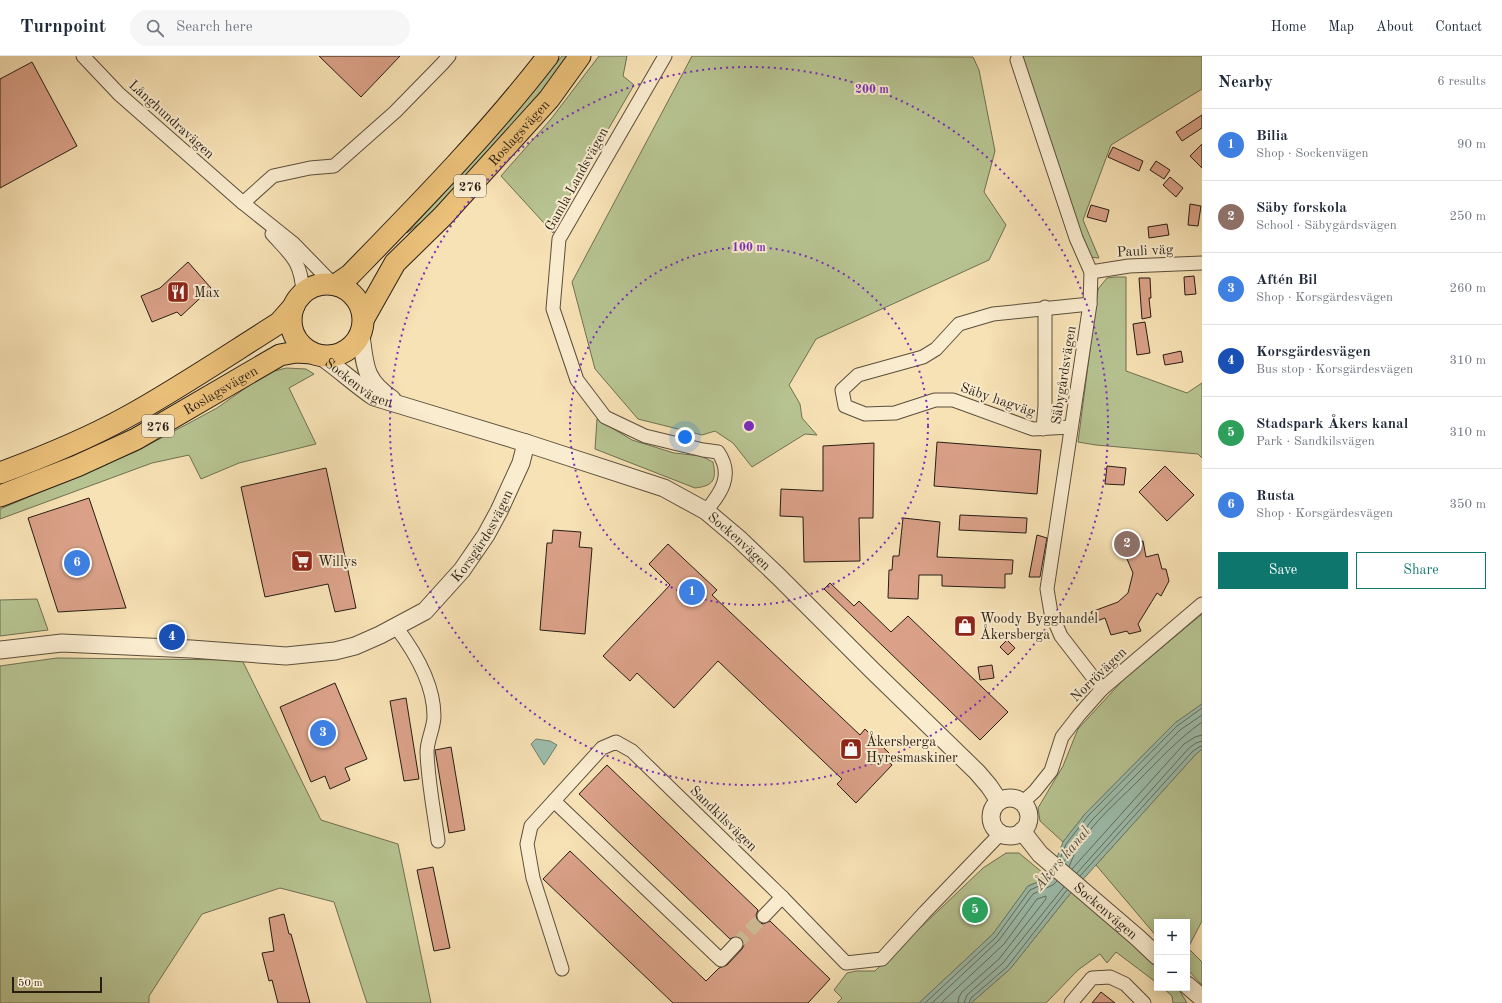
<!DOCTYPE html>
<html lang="en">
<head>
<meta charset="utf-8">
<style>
	body { margin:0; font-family:"Old Standard TT",serif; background:#f6f6f7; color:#1f2937 }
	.controls { position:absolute; right:12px; bottom:12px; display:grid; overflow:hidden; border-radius:0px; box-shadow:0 2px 10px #0003 }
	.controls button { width:36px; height:36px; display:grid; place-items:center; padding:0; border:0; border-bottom:1px solid #e0e1e3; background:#fff; color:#1f2937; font:20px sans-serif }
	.scale { position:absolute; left:12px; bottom:10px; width:90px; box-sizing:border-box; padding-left:4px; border:2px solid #271d13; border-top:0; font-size:11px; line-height:14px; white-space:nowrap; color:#271d13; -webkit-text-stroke:3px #faeccf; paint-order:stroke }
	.you { position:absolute; left:685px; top:381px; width:14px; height:14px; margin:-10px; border:3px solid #fff; border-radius:50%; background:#1a73e8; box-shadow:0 0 0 6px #1a73e833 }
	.badge { display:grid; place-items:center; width:26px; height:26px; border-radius:50%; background:#0f766e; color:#fff; font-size:13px; font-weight:700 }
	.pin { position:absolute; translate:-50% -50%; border:2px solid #fff; box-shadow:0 1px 4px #0006 }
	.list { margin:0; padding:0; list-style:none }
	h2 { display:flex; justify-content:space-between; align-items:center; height:52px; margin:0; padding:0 16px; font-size:17px }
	h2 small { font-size:13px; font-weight:400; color:#747a83 }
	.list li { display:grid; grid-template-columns:26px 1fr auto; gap:12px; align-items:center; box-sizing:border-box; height:72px; padding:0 16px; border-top:1px solid #e0e1e3 }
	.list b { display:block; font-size:15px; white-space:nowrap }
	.list p { margin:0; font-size:13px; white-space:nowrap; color:#747a83 }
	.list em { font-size:13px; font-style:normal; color:#747a83 }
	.actions { display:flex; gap:8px; padding:12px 16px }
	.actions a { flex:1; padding:9px 0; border:1px solid #0f766e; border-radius:0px; text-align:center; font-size:14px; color:#0f766e }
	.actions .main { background:#0f766e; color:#fff }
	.icon { flex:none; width:22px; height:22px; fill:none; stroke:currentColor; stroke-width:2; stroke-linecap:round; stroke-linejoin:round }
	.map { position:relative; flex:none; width:1202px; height:947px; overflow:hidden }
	header { display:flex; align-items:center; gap:24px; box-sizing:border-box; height:56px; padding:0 20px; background:#fff; border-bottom:1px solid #e0e1e3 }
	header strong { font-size:19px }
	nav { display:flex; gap:22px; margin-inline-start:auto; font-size:14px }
	.search { width:280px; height:36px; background:#f6f6f7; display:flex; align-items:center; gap:10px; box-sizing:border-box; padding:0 14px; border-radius:22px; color:#747a83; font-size:15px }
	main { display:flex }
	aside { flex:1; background:#fff }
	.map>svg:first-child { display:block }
</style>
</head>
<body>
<header>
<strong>Turnpoint</strong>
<div class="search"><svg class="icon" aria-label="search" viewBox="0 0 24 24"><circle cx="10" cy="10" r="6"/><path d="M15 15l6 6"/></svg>Search here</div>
<nav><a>Home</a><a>Map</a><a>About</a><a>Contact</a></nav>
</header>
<main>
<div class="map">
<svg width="1202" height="947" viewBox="0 0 1202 947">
	<rect width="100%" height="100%" fill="#f7e2b5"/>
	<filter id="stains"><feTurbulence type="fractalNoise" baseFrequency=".005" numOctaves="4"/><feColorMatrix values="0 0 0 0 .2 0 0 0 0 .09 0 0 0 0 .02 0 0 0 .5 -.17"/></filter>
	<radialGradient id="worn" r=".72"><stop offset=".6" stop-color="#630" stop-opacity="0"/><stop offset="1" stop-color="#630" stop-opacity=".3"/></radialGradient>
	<g fill="#b7c492" stroke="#6f7052">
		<path d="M562,0H571L522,63L433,157L407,177C461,119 513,63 562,0Z"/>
		<path d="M599,0H627L623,20L634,29L563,151L553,177L501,120L551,63Z"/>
		<path d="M692,0L973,1L979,14L995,95L984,136L1006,169L989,204L816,283L789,329L800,348L802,362L817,379L805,378L752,411L733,387L715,375L702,379L638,363L595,313L572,226Z"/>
		<path d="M1022,0H1202V33L1111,89L1083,164L1099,202L1089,201Z"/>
		<path d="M1115,221H1126V315L1187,337L1202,327V402L1198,398L1096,389L1078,386L1098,233L1107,222Z"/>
		<path d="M286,312L306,313L314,318L289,332L316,388L239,407L201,423L189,399L152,407L0,463V453L137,395L217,352L267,317Z"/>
		<path d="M597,363L632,384L674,397L701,400L713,406C717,424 713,430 695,432L595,393Z"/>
		<path d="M37,543L48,574L0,580V544Z"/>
		<path d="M1202,558V648L1175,667L1085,758L1063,786L1040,765L1038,752L1063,710L1078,673L1123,624Z"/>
		<path d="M57,602L242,604L321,764L398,788L431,947H367L334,846L280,832L202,858L149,940V947H0V610Z"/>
		<path d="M1202,693V865L1188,892L1202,906V929L1187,913V866H1157V881L1096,809L1195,699Z"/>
		<path d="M1006,797H1019L1049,822L1028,830L993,878L919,947H837L842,942L834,934L847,917L856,915H875L983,812Z"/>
		<path d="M1083,823L1140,878L1157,900V927L1116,896L1107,907L1100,898L1078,914L1046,947H971L1010,913L1069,839Z"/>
		<path d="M1163,932H1178L1187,947H1173L1172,940Z"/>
	</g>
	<g fill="#9dbead" stroke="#6e7e6f">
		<path d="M1202,648V693L1195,699L1069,839L1010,913L971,947H919L993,878L1028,830L1049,822L1063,786L1085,758L1175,667Z"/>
		<path d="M536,683L550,685L557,689L544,709L531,688Z"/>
	</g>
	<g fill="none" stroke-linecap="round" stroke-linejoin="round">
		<g stroke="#626e60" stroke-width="1">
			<path d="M1060,803L1066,788L1088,760L1177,670L1202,652"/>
			<path d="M1064,806L1071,791L1092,764L1180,674L1202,659"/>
			<path d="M1069,811C1081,776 1112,751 1137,726C1158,705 1178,683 1202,666"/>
			<path d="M1072,813L1184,688L1195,681L1202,679"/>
			<path d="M1077,817L1189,692L1196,687L1202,685"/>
			<path d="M1080,820L1192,696L1199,691L1202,690"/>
			<path d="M925,947L996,881L1030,834L1050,825L1053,822"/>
			<path d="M932,947L999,884L1033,838L1053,829L1057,825"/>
			<path d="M941,947L1004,888L1037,843L1046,840V843L999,903L962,936L959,941L958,947"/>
			<path d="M964,947L967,939L1003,907L1064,831"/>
			<path d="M969,947L971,942L1007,911L1067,834"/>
		</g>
	</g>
	<g fill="#daa188" stroke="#271d13">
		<path d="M319,0H400L361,41Z"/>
		<path d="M32,6L77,90L0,132V23Z"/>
		<path d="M1202,59V72L1182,85L1176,76Z"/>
		<path d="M1202,88V112L1190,100Z"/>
		<path d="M1113,91L1143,105L1139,115L1108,101Z"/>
		<path d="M1156,105L1170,114L1164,123L1150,114Z"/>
		<path d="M1170,121L1183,132L1176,141L1163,129Z"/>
		<path d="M1190,148L1201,150L1198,170L1188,169Z"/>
		<path d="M1091,149L1109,154L1106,166L1087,161Z"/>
		<path d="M1167,168L1169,179L1149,182L1148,171Z"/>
		<path d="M188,206L211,232L181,260L177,256L152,266L141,240L160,232Z"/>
		<path d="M1194,220L1196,238L1185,239L1184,221Z"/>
		<path d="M1139,222H1150L1151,242H1149L1151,261L1142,263Z"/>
		<path d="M1145,266L1150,297L1137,299L1133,268Z"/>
		<path d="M1181,295L1183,306L1165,309L1163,299Z"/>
		<path d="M937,386L1041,394L1037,438L934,430Z"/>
		<path d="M874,387L873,462H859L860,505L804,506L803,461L780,460L781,433L823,435V390Z"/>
		<path d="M1107,410L1126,412L1124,429L1105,428Z"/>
		<path d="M1165,410L1194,439L1167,465L1139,436Z"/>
		<path d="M326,412L356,552L335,556L328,528L265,541L241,431Z"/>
		<path d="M89,442L126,552L58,556L28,462Z"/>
		<path d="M960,459L1027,462L1026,477L959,474Z"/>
		<path d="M903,462L940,466L937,501L1013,504L1012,518H1005V532L942,530V519H919L918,543L888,542L889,514H892L893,500H899Z"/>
		<path d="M553,474L581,476L579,491L592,492L585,578L540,574L547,487H552Z"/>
		<path d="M1037,479L1047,482L1040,521H1029Z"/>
		<path d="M1143,485L1146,501L1158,498L1162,513H1166L1169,525L1161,540L1157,537L1138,568L1141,575L1129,578L1127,575L1111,579L1105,562L1094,566L1091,556L1118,546L1128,537L1133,517L1121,489Z"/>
		<path d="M668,488L717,534L712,539L860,679L865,673L890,698L885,703L892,709L856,747L837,728L842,723L718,605L674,652L637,617L630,625L603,600L670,529L649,508Z"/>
		<path d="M830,527L854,550L859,545L891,576L908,560L1008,656L980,684L824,533Z"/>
		<path d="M1007,584L1015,592L1008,599L1000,591Z"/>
		<path d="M992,609L994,622L980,624L978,611Z"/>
		<path d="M335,627L367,703L345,712L350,724L330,733L325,720L311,726L280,651Z"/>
		<path d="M406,642L419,723L404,725L390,645Z"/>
		<path d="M451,691L465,774L449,777L435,694Z"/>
		<path d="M607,709L758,854L756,859L758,866L763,868L770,865L830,923L808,947H673L543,823L570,795L706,925L719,912L727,909L742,893L744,889L742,882L737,880L730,883L579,738Z"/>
		<path d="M433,811L450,892L434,895L417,814Z"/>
		<path d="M284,858L289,878H291L310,947H278L272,924L269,925L262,897L274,895L269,862Z"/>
		<path d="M1101,936L1115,947H1092Z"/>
	</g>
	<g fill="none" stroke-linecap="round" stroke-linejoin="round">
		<path stroke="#cdbb95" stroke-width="13" stroke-dasharray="13 6" stroke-linecap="butt" d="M736,888L764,860"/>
		<g stroke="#5b4e3c" stroke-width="15">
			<g id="minor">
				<path d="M83,0L119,38L243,147L273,120L310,112L334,110L395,56L442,8L449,0"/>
				<path d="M665,0L559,183L553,253L577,324L605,361L645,380L703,394L718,396C734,419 721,437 706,455"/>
				<path d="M1017,4L1076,182L1091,216L1090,248L1047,533L1051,557L1061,580L1102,633"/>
				<path d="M243,147L293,187L333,228"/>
				<path d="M272,178C292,200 301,205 303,237"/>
				<path d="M1091,216L1129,210L1202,207"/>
				<path d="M1071,371L1033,373L953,344H935L895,357L865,358L845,350L842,334L858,319L923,301L936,293L959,268L993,258L1090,248"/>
				<path d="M1043,373L1045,350V251"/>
				<path d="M396,571C415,596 434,627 434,660C434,672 427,684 427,696C428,726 434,755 438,785"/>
				<path d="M554,745L721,904L736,888"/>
				<path d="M1023,746L1035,735L1051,715L1062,681L1079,659L1102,633L1202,548"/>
				<path d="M764,860L782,841"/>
				<path d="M562,913L533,822L527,788L531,770L602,692L616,686L632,695L782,841L846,907L882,903L925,856L1001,777"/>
				<path d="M1071,947L1092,922L1110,921L1125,928L1144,947"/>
			</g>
		</g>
		<g stroke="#5b4e3c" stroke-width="19">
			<g id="tertiary">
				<path d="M361,279C365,310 364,324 392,343"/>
				<path id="s1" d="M319,299C338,312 355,328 374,341L526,387L664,432L706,455L738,482L778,520L872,614L977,716L989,730L999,745"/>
				<path id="s2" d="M0,594L62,587L191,593L286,600L335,595L355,590L380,579L425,555L462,514L486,479L499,455L521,407L526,387"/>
				<circle cx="1010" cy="761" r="19"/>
				<path id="s3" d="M1022,775L1040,798L1138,882L1157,900"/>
				<path d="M1187,929L1202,942"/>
			</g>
		</g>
		<g stroke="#271d13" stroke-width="23">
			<g id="primary">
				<circle cx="327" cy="264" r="36"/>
				<path d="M337,228L350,219C419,148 488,78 548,0"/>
				<path id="s4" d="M364,262L395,207L443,160L549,43L580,0"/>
				<path d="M0,417C43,401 85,384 125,362C178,333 228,299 279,267L294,250"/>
				<path id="s5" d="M0,440L77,410L136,383L280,299L296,296L312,297"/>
			</g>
		</g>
		<use href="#minor" stroke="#faeccf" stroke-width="13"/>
		<use href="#tertiary" stroke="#faeccf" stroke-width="17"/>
		<use href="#primary" stroke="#ecc17a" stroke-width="21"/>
	</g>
	<g fill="none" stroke="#7b2cbf" stroke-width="2" stroke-dasharray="2 4">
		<circle cx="749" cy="370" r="179"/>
		<circle cx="749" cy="370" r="359"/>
	</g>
	<defs>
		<g id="restaurant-square" transform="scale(1.15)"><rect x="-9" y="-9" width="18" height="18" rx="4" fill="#8f2418" stroke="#faeccf"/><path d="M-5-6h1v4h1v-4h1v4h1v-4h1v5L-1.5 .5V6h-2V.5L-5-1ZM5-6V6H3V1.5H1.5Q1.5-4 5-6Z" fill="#fff"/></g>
		<g id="supermarket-square" transform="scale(1.15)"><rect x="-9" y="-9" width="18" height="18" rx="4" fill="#8f2418" stroke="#faeccf"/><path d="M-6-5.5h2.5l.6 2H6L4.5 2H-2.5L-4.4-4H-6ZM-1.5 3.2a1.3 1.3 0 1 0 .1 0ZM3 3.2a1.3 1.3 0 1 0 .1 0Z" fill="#fff"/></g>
		<g id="shop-square" transform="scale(1.15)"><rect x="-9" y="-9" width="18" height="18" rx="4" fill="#8f2418" stroke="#faeccf"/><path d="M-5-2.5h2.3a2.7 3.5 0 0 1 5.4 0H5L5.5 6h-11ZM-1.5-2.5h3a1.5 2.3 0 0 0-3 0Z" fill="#fff"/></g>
	</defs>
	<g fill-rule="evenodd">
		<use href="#restaurant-square" x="178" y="236"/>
		<use href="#supermarket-square" x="302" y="505"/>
		<use href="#shop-square" x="965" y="570"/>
		<use href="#shop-square" x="851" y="693"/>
	</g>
	<g text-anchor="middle" stroke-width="4" stroke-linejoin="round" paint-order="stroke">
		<g fill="#faeccf" stroke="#665b4b" stroke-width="1">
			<rect x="454" y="119" width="32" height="22" rx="3"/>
			<rect x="142" y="359" width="32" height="22" rx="3"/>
		</g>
		<g font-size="13" font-weight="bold" fill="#271d13">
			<text x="470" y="135">276</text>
			<text x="158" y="375">276</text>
		</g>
		<g font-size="14" fill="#271d13" stroke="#faeccf">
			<text transform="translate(172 63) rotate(42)" y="5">Långhundravägen</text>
			<text dy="5" stroke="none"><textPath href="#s4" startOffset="243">Roslagsvägen</textPath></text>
			<text transform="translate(576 123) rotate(-61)" y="5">Gamla Landsvägen</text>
			<text transform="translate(1145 194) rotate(-3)" y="5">Pauli väg</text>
			<text transform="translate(1063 319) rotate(-81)" y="5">Säbygårdsvägen</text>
			<text dy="5" stroke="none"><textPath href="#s1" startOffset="49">Sockenvägen</textPath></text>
			<text dy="5" stroke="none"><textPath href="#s5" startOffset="245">Roslagsvägen</textPath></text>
			<text transform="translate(998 343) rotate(19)" y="5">Säby hagväg</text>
			<text dy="5" stroke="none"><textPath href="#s2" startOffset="530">Korsgärdesvägen</textPath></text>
			<text dy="5" stroke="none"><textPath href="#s1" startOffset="466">Sockenvägen</textPath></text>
			<text transform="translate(1098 618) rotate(-44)" y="5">Norrövägen</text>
			<text transform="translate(724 762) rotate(44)" y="5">Sandkilsvägen</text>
			<text dy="5" stroke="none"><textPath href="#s3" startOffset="116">Sockenvägen</textPath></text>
		</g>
		<g font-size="14" fill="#271d13" stroke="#faeccf" text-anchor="start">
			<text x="194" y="241">Max</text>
			<text x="318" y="510">Willys</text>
			<text x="980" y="567">Woody Bygghandel<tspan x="980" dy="16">Åkersberga</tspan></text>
			<text x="866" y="690">Åkersberga<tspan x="866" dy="16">Hyresmaskiner</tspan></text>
		</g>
		<g font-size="15" font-style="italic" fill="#505549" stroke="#faeccf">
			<text transform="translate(1062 802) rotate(-50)" y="5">Åkers kanal</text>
		</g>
	</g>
	<circle cx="749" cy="370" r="6" fill="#7b2cbf" stroke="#faeccf" stroke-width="2"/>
	<g font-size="12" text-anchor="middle" font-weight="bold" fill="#7b2cbf" stroke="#faeccf" stroke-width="4" stroke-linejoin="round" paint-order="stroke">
		<text x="872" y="37">200 m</text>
		<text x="749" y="195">100 m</text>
	</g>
	<rect width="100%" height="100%" filter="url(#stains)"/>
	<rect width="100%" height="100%" fill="url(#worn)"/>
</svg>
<div class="controls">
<button>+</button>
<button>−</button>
</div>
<div class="scale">50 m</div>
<div class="you"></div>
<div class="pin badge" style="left:692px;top:536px;background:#3f7fe0">1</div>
<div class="pin badge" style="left:1127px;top:488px;background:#8d6e63">2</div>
<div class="pin badge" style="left:323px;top:677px;background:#3f7fe0">3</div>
<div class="pin badge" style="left:172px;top:581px;background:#1a4fb4">4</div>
<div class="pin badge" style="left:975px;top:854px;background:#2e9e5b">5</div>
<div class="pin badge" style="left:77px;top:507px;background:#3f7fe0">6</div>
</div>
<aside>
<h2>Nearby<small>6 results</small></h2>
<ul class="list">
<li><span class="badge" style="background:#3f7fe0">1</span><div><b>Bilia</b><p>Shop · Sockenvägen</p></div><em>90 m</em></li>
<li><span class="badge" style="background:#8d6e63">2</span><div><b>Säby forskola</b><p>School · Säbygårdsvägen</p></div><em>250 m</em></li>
<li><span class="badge" style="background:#3f7fe0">3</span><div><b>Aftén Bil</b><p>Shop · Korsgärdesvägen</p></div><em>260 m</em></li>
<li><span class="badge" style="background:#1a4fb4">4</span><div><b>Korsgärdesvägen</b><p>Bus stop · Korsgärdesvägen</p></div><em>310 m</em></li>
<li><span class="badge" style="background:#2e9e5b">5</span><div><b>Stadspark Åkers kanal</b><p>Park · Sandkilsvägen</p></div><em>310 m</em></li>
<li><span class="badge" style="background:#3f7fe0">6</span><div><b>Rusta</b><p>Shop · Korsgärdesvägen</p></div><em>350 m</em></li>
</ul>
<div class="actions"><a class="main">Save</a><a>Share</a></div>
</aside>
</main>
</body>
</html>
